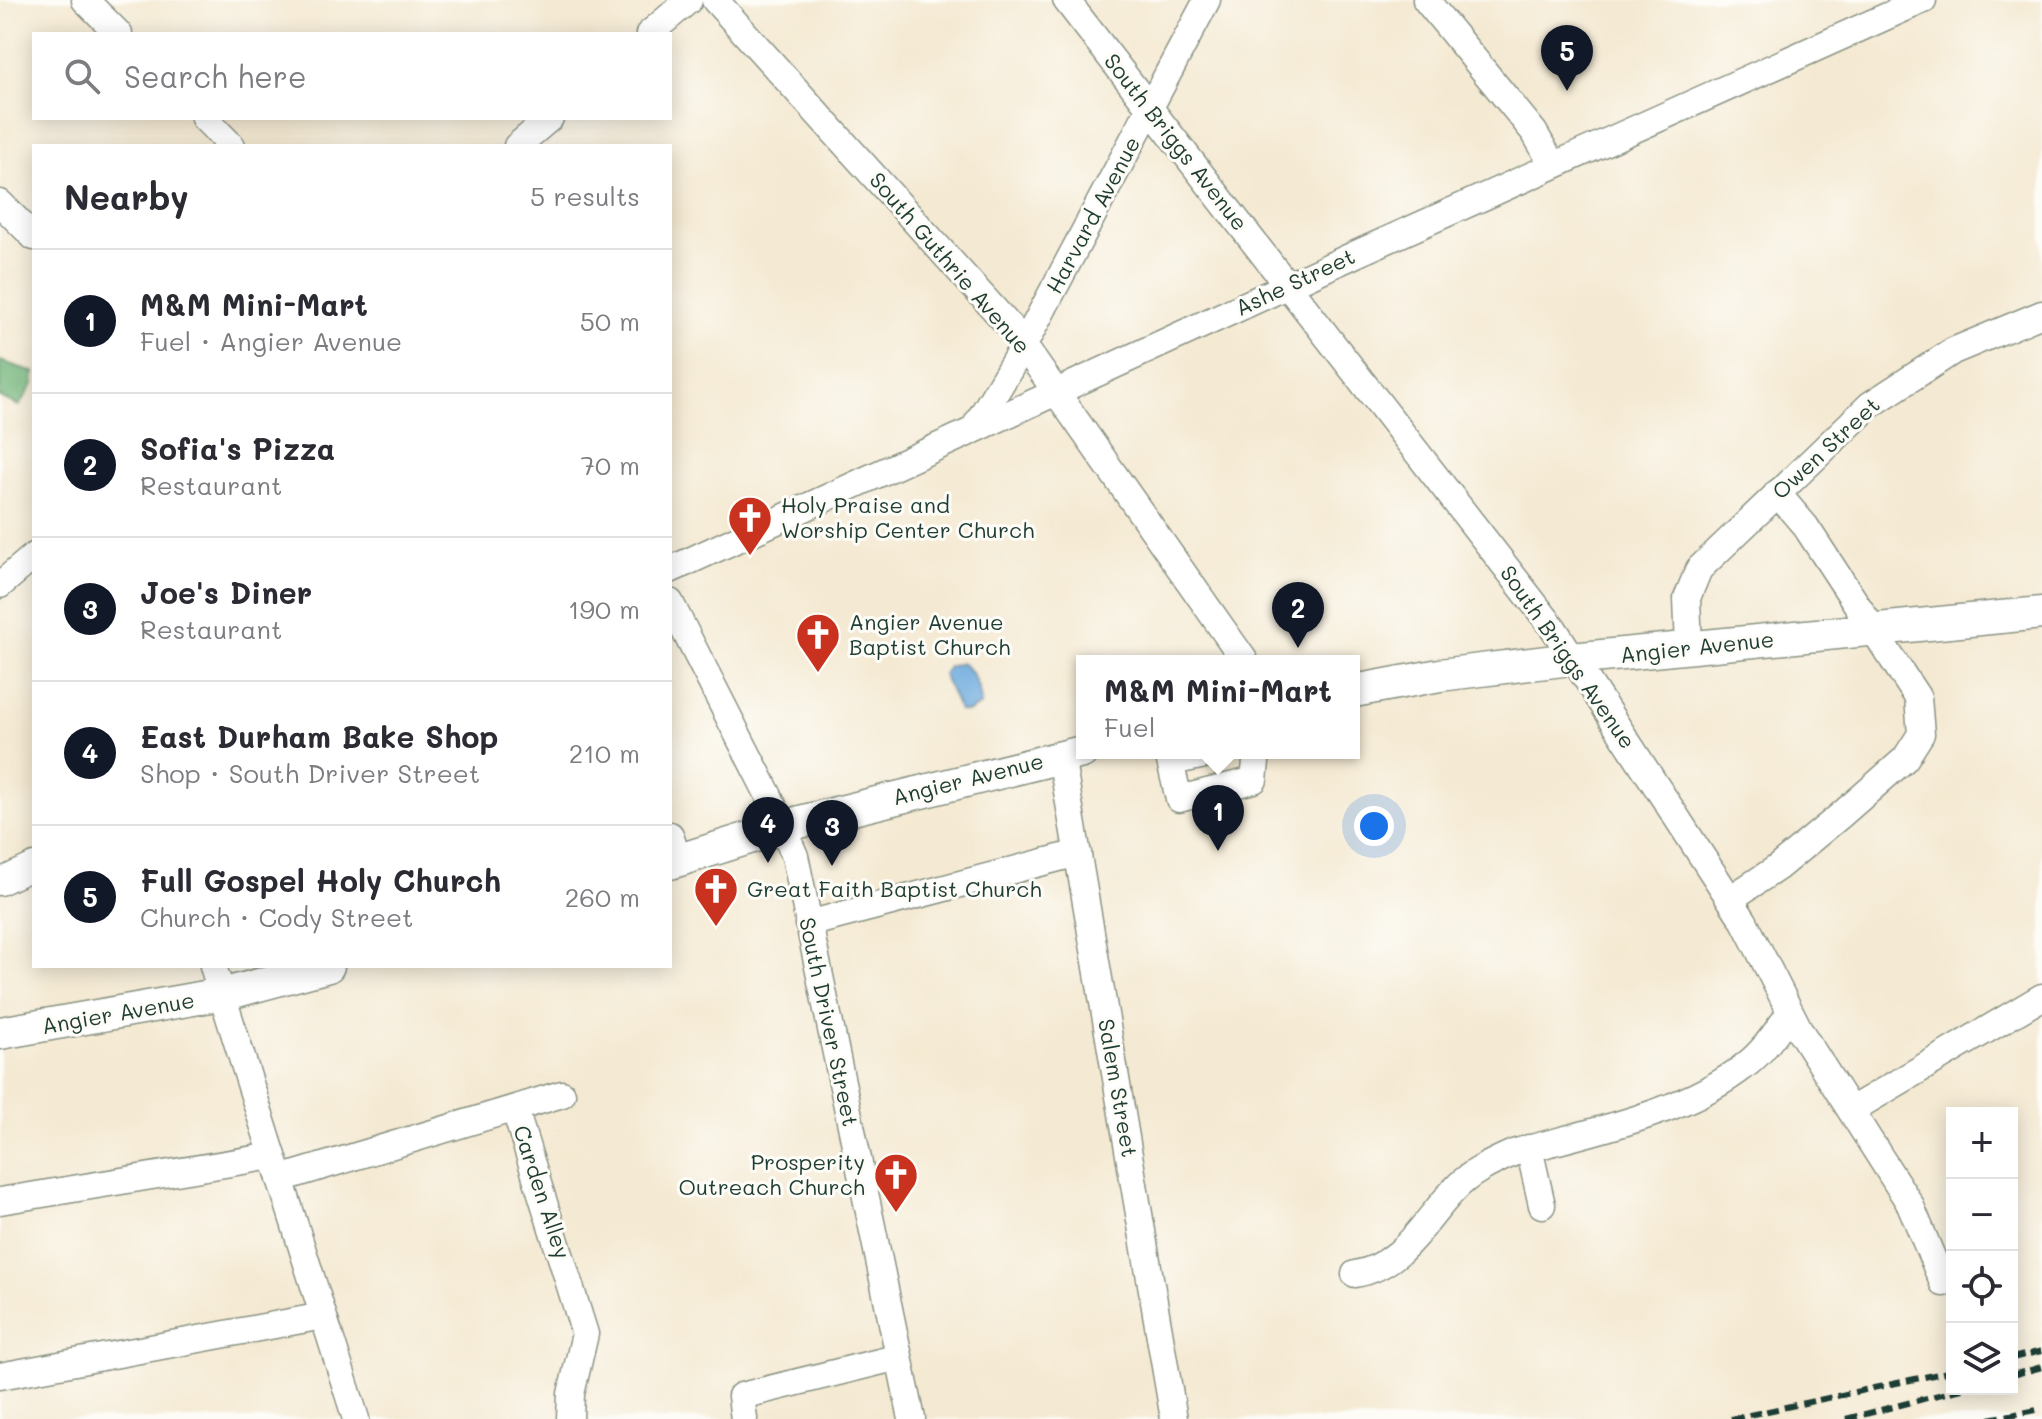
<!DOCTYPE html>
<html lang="en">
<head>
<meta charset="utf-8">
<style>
	body { margin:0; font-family:Mali,sans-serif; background:#f7f7f7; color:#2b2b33 }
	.controls { position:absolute; right:24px; bottom:24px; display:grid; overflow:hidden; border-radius:0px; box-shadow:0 4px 20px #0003 }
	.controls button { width:72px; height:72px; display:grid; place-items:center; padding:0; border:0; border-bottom:2px solid #e1e1e2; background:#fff; color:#2b2b33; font:40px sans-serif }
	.you { position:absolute; left:1374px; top:826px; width:28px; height:28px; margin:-20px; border:6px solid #fff; border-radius:50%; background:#1a73e8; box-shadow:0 0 0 12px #1a73e833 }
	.badge { display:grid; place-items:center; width:52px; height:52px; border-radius:50%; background:#111827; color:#fff; font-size:26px; font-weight:700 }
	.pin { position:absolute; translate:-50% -66px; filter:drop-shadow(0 2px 4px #0008) }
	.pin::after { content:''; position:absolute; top:42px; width:28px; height:24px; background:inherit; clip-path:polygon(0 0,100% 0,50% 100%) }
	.popup { position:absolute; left:1076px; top:655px; width:284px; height:104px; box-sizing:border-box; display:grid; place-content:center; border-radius:0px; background:#fff; filter:drop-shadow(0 2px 6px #0005); font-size:26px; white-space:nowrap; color:#7c7c81 }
	.popup b { font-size:30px; color:#2b2b33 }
	.popup::after { content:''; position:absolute; left:50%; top:100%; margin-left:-16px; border:16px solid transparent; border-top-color:#fff }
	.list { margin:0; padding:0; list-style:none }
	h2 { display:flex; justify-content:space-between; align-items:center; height:104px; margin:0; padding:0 32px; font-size:34px }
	h2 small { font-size:26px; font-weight:400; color:#7c7c81 }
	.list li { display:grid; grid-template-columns:52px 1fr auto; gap:24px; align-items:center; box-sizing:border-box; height:144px; padding:0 32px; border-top:2px solid #e1e1e2 }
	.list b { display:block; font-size:30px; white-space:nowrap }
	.list p { margin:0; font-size:26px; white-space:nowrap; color:#7c7c81 }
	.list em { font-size:26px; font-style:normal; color:#7c7c81 }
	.icon { flex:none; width:44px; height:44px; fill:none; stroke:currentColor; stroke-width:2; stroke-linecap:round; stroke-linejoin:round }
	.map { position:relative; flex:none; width:2042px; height:1419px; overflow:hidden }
	.search { position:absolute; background:#fff; box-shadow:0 4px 20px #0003; left:32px; top:32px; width:640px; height:88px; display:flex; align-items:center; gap:20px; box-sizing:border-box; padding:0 28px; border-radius:0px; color:#7c7c81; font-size:30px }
	.panel { position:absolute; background:#fff; box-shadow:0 4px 20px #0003; left:32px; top:144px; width:640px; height:824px; border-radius:0px }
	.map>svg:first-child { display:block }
</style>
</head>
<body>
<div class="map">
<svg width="2042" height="1419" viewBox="0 0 2042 1419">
	<rect width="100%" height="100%" fill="#fdfcf7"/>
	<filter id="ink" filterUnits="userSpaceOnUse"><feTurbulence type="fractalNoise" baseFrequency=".0125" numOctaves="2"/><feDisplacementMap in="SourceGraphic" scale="16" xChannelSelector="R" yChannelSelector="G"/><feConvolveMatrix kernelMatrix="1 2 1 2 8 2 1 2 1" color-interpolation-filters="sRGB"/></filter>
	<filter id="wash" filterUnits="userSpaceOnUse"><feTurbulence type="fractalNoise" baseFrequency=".006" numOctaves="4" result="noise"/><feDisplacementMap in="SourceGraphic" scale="32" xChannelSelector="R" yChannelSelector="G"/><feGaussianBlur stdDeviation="1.8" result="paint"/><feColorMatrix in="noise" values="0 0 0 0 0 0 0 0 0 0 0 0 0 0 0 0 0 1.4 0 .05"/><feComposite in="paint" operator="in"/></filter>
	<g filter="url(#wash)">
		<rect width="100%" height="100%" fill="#f4e9d2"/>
		<path fill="#71b579" stroke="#487956" stroke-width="2" d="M0,361L34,372V383L19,406L0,397Z"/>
		<path fill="#6aa9dd" stroke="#447388" stroke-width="2" d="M961,663C973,669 981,692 981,705L968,712L959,711L943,674L948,667Z"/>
	</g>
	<g filter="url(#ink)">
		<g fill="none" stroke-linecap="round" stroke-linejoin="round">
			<g stroke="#8a9383" stroke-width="29">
				<g id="minor">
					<path d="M85,0L119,34"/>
					<path d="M715,0L1012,329L1245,661"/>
					<path d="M1066,0L1554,629L1744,921L1800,1031L1910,1204L1943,1283"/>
					<path d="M1426,0L1534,132L1553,165"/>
					<path d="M649,34L689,0"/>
					<path d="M204,118L232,146"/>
					<path d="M517,146L550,118"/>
					<path d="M0,203L34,237"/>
					<path d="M975,427L1024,345L1207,0"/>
					<path d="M670,570L1356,254L1923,0"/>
					<path d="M0,585L34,556"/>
					<path d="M670,602L769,796L795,856L912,1419"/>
					<path d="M1689,648L1687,598L1699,569L1870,405L1953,351L2042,314"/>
					<path d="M1168,753L1179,799L1254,780L1257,753"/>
					<path d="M1061,756L1174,1419"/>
					<path d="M1171,762L1215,753"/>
					<path d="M670,835L678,860"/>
					<path d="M0,882L34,866"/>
					<path d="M1730,899L1777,868L1841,815L1905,759L1921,734L1918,698L1806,527L1777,493"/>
					<path d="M808,924L1078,853"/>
					<path d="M213,966L356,1419"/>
					<path d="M1853,1109L2042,997"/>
					<path d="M515,1110L585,1334L571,1394L570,1419"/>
					<path d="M1529,1148L1542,1205"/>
					<path d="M280,1179L562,1094"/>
					<path d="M0,1201L273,1156"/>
					<path d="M1355,1274C1403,1266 1423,1222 1454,1190C1469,1173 1493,1162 1513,1153C1588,1132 1686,1114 1747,1064C1765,1050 1777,1030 1790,1013"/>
					<path d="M0,1376L323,1316"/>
					<path d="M744,1419L741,1396L899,1357"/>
				</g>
			</g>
			<g stroke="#8a9383" stroke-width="35">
				<g id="major">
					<path d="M1354,691L1440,675L1571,659L2042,613"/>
					<path d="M670,863L800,822L1082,752"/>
					<path d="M0,1033L233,992L328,966"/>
				</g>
			</g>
			<use href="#minor" stroke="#fff" stroke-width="26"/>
			<use href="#major" stroke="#fff" stroke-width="32"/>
			<g stroke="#1f3d34" stroke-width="6" stroke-dasharray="12 6" stroke-linecap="butt">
				<path d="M2012,1358L2042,1351"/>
				<path d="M2012,1375L2042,1367"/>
				<path d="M1731,1419L1952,1371"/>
				<path d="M1846,1419L1962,1389"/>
				<path d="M1989,1419L2042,1409"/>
			</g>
		</g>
	</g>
	<defs>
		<g id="church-pin" transform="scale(2.3)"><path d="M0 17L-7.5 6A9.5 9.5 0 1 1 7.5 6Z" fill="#c8321e" stroke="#fdfcf7"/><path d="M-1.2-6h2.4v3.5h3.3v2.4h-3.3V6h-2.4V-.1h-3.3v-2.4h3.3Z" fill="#fff"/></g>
	</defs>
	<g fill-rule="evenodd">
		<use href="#church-pin" x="750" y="518"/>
		<use href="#church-pin" x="818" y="635"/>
		<use href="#church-pin" x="716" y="889"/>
		<use href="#church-pin" x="896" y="1175"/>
	</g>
	<g text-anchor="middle" stroke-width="6" stroke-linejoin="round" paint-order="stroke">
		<g font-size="22" fill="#1f3d34" stroke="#fdfcf7">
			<text transform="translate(1176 142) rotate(52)" y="8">South Briggs Avenue</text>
			<text transform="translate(1093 215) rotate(-62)" y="8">Harvard Avenue</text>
			<text transform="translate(950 263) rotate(49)" y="8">South Guthrie Avenue</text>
			<text transform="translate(1295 282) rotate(-25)" y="8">Ashe Street</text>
			<text transform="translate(1826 448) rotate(-43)" y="8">Owen Street</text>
			<text transform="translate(1697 647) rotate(-6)" y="8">Angier Avenue</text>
			<text transform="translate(1568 657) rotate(55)" y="8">South Briggs Avenue</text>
			<text transform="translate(968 779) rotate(-14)" y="8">Angier Avenue</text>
			<text transform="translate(118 1013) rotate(-10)" y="8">Angier Avenue</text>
			<text transform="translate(829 1022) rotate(78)" y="8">South Driver Street</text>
			<text transform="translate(1118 1088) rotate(80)" y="8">Salem Street</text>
			<text transform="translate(542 1192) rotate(72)" y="8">Carden Alley</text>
		</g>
		<g font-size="22" fill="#1f3d34" stroke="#fdfcf7" text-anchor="start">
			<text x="781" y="513">Holy Praise and<tspan x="781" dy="25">Worship Center Church</tspan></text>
			<text x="849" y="630">Angier Avenue<tspan x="849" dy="25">Baptist Church</tspan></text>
			<text x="747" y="897">Great Faith Baptist Church</text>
			<text x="865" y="1170" text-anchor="end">Prosperity<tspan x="865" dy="25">Outreach Church</tspan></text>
		</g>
	</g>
</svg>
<div class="controls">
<button>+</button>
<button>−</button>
<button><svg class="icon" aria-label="locate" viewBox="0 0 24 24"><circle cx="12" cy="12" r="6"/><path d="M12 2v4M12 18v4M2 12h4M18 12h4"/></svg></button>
<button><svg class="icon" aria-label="layers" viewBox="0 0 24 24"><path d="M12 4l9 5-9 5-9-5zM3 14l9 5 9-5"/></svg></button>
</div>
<div class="you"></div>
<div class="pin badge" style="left:1218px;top:851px">1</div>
<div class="popup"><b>M&amp;M Mini-Mart</b>Fuel</div>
<div class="pin badge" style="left:1298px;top:648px">2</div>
<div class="pin badge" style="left:832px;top:866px">3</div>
<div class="pin badge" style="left:768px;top:863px">4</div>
<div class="pin badge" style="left:1567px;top:91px">5</div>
<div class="search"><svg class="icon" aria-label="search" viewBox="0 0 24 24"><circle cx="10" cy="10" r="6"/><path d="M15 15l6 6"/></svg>Search here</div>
<section class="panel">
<h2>Nearby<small>5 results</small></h2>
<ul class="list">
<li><span class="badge">1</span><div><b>M&amp;M Mini-Mart</b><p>Fuel · Angier Avenue</p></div><em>50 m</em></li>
<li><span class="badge">2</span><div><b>Sofia's Pizza</b><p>Restaurant</p></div><em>70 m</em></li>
<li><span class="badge">3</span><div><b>Joe's Diner</b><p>Restaurant</p></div><em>190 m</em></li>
<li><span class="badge">4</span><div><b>East Durham Bake Shop</b><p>Shop · South Driver Street</p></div><em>210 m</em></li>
<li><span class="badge">5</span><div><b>Full Gospel Holy Church</b><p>Church · Cody Street</p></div><em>260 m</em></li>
</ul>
</section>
</div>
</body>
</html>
